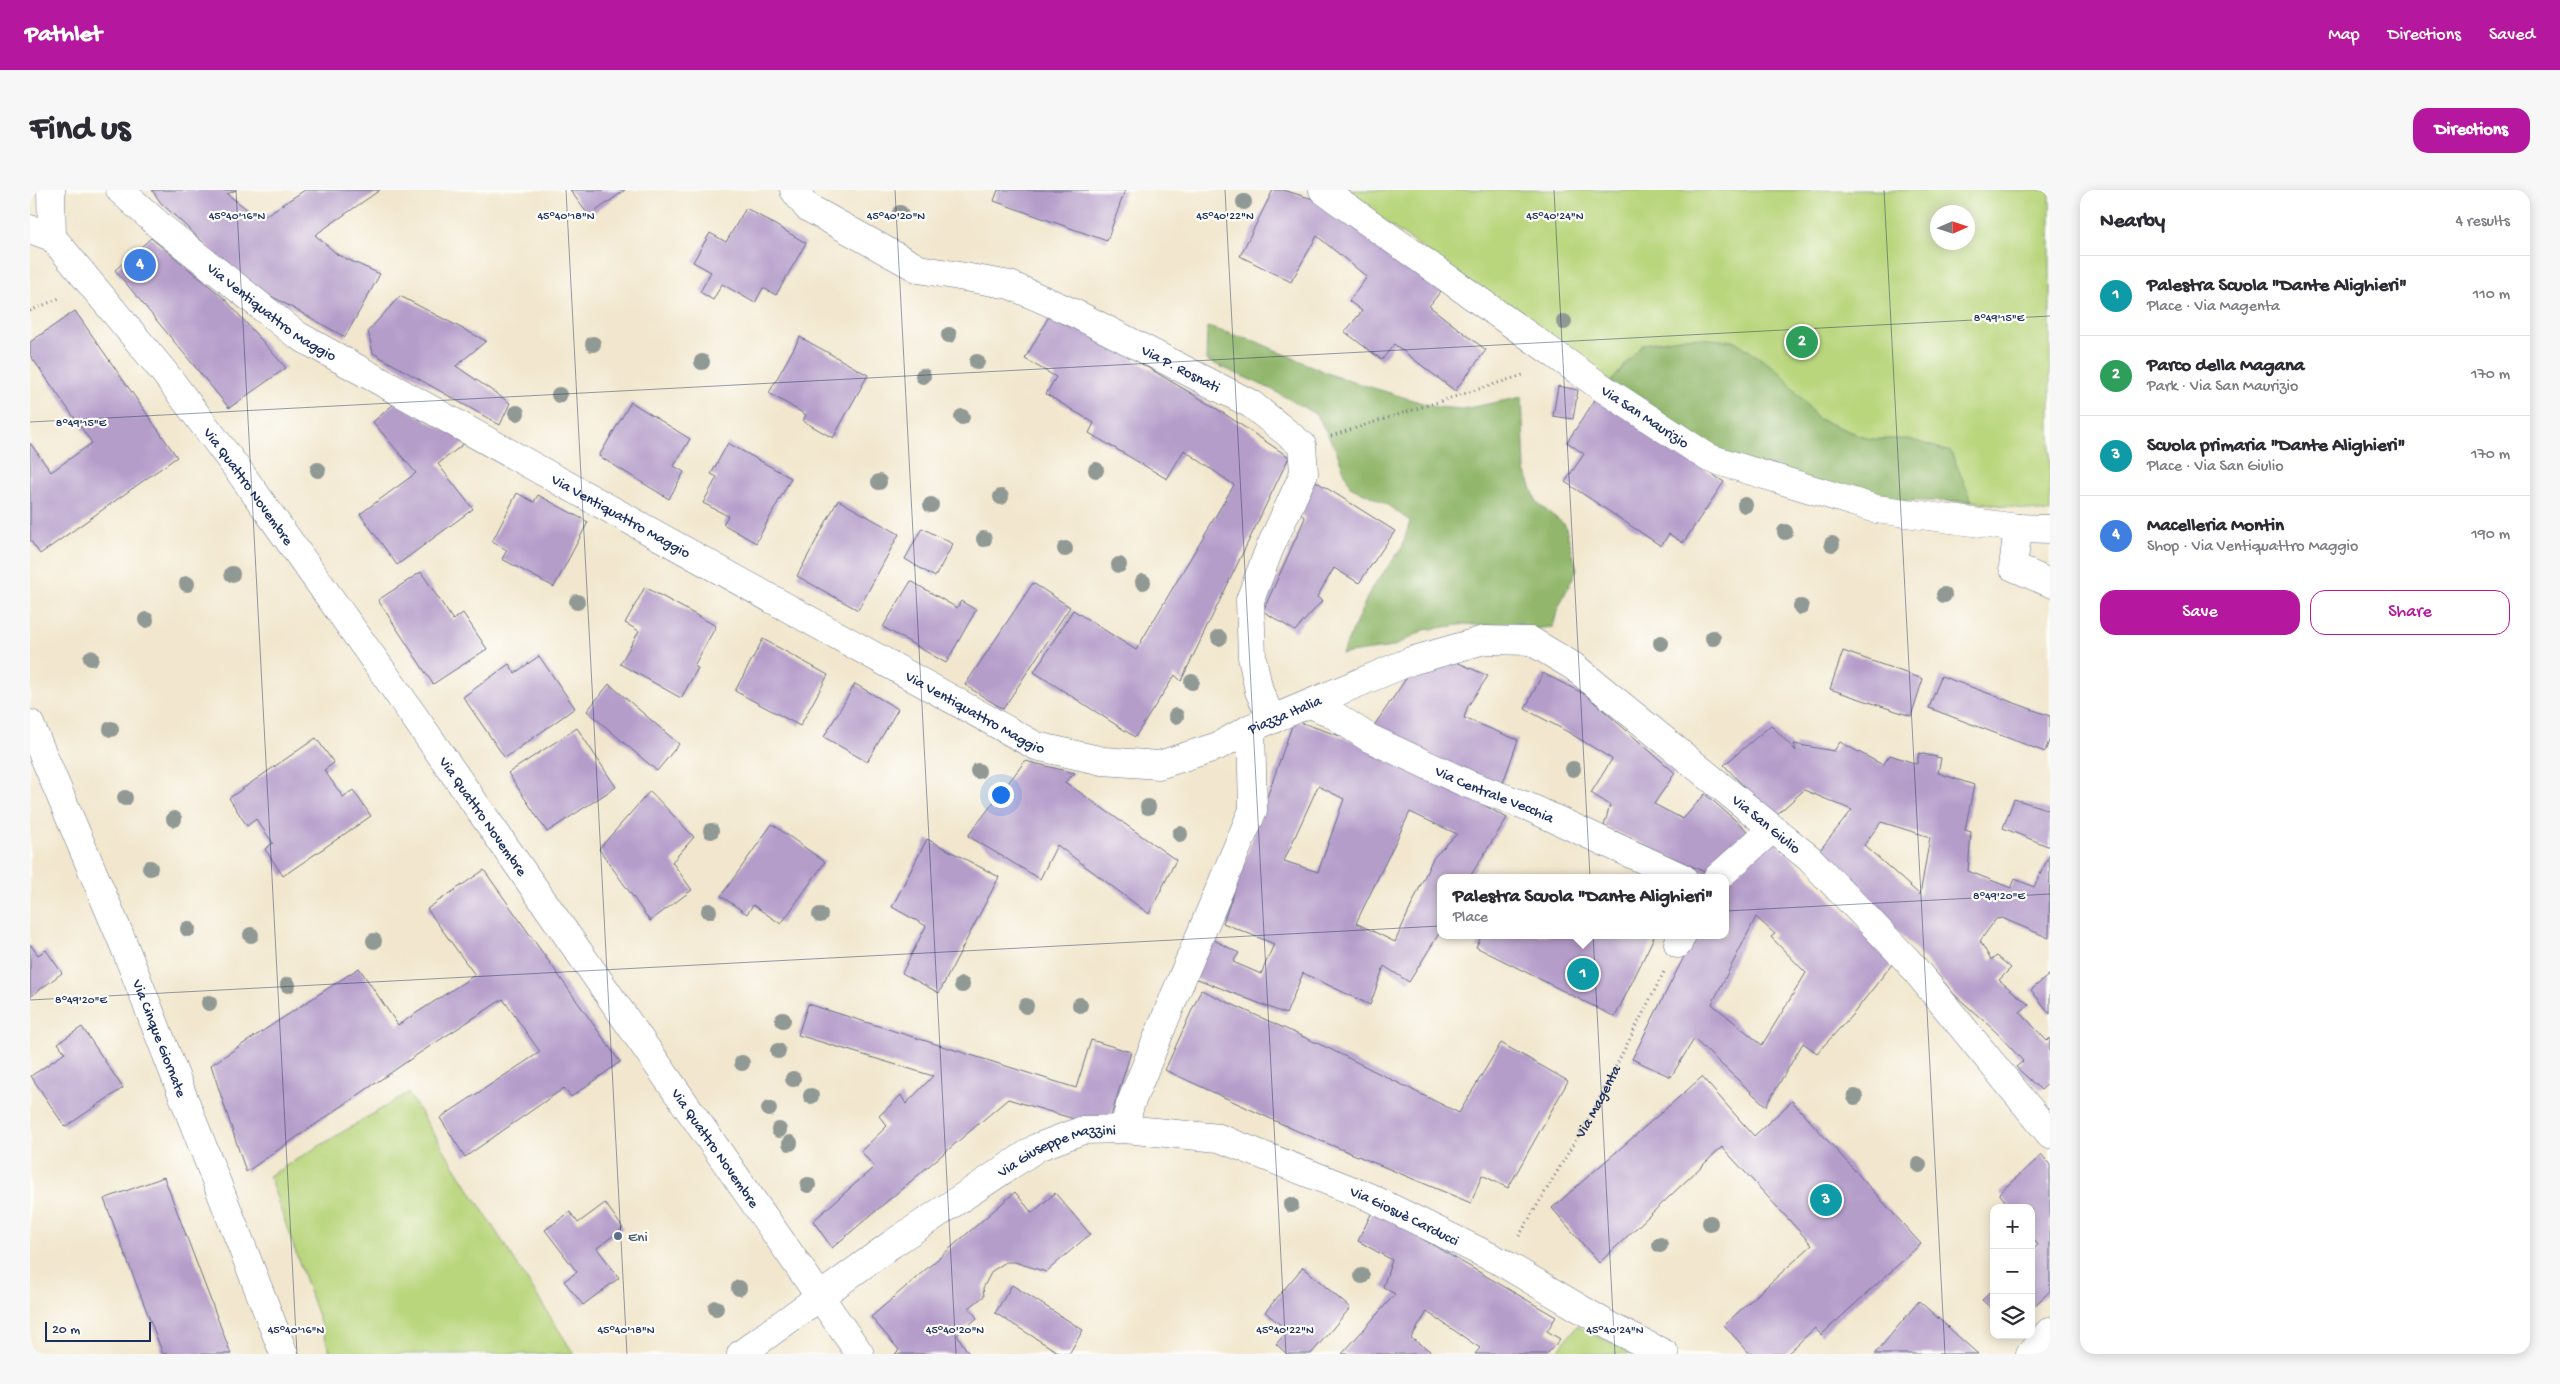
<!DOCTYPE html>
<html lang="en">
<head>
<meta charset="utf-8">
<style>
	body { margin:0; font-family:"Gochi Hand",sans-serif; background:#f7f7f7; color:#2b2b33 }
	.controls { position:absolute; right:15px; bottom:15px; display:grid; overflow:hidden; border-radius:10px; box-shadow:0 2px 12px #0003 }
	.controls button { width:45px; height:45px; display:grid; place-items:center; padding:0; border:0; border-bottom:1px solid #e1e1e2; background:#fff; color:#2b2b33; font:25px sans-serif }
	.compass { position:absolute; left:1900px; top:15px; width:45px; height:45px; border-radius:50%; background:#fff; box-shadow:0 2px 12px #0003; rotate:87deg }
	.scale { position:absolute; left:15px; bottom:12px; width:106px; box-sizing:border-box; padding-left:5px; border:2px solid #1b2f5e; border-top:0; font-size:14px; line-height:18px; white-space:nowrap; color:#1b2f5e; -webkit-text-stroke:4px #fdfcf7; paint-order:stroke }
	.you { position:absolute; left:970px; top:604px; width:18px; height:18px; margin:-12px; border:4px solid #fff; border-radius:50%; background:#1a73e8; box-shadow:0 0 0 8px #1a73e833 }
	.badge { display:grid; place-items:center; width:32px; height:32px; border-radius:50%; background:#b5179e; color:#fff; font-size:16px; font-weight:700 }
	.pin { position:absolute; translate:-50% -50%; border:2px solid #fff; box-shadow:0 1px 5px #0006 }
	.popup { position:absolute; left:1407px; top:684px; width:292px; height:65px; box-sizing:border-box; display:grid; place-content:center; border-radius:10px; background:#fff; filter:drop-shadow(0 1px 4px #0005); font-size:16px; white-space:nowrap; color:#7c7c81 }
	.popup b { font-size:19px; color:#2b2b33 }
	.popup::after { content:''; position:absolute; left:50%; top:100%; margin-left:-10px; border:10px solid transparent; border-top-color:#fff }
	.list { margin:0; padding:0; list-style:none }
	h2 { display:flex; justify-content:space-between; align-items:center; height:65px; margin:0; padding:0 20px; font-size:21px }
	h2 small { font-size:16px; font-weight:400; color:#7c7c81 }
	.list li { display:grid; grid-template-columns:32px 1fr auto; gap:15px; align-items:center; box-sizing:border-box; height:80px; padding:0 20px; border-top:1px solid #e1e1e2 }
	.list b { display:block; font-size:19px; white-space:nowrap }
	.list p { margin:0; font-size:16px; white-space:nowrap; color:#7c7c81 }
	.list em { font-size:16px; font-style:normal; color:#7c7c81 }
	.actions { display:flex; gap:10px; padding:15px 20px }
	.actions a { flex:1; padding:11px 0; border:1px solid #b5179e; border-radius:15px; text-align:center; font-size:18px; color:#b5179e }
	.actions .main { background:#b5179e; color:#fff }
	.icon { flex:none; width:28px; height:28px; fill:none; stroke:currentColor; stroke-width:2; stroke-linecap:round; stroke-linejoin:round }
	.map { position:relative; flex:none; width:2020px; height:1164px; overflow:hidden; border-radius:15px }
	header { display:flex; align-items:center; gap:30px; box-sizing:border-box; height:70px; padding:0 25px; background:#b5179e; color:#fff }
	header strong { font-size:24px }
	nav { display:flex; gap:28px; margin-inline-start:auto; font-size:18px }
	.intro { display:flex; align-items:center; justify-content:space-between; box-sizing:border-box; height:120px; padding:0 30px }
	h1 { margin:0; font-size:35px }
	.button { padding:12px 22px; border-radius:15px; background:#b5179e; color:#fff; font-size:18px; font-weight:700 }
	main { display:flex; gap:30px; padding:0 30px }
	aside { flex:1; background:#fff; border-radius:15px; box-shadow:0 2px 12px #0003 }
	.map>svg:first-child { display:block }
</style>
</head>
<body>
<header>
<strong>Pathlet</strong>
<nav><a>Map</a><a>Directions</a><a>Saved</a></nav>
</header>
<div class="intro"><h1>Find us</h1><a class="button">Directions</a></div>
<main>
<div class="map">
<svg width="2020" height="1164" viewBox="0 0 2020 1164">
	<rect width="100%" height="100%" fill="#fdfcf7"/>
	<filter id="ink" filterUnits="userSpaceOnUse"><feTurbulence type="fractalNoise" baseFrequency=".02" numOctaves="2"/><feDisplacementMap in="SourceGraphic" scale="10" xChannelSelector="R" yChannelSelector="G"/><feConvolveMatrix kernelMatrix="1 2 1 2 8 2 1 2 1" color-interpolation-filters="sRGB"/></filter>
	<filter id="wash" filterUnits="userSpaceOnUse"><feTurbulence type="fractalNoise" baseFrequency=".0096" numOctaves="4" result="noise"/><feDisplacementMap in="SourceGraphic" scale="20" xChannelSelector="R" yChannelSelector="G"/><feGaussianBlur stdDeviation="1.12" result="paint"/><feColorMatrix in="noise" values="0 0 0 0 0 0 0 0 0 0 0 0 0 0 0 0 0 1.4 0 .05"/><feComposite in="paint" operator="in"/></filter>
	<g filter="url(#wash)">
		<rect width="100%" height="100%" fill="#f2e7ce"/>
		<g fill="#b9d67d" stroke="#6a826e" fill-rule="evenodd">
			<path d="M1310,0H2020V323L1942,311H1921L1681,262ZM1908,22H1938V52H1908Z"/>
			<path d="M378,903L544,1164H301L239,986Z"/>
			<path d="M1547,1136L1604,1164H1525Z"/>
		</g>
		<g fill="#92b76c" stroke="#567365">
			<path d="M1177,137L1225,151L1304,186L1406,217L1433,219L1492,207L1495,280L1507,313L1535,335L1547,379L1528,418L1523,437L1490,440L1436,434L1394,440L1363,457L1312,464L1341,399L1372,358L1380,331L1356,314L1320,296L1306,260L1287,225L1241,199L1176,170Z"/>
			<path d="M1655,147L1705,151L1749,181L1788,229L1840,249H1879L1921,262L1942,311H1847L1681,262L1580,193L1613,154Z"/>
		</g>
		<g id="blocks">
			<g fill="#b59dca" fill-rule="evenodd">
				<path d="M122,0H206L197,4L230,29L275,0H350L285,45L308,65L350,84L315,147L216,92L131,13Z"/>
				<path d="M540,0H595L559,26Z"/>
				<path d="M968,0H1095L1077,51L964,11Z"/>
				<path d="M1243,0H1253L1300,14L1415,96L1399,116L1456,160L1425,201L1364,154L1352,170L1315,142L1332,121L1319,111L1337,87L1287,46L1261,92L1210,66Z"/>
				<path d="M716,18L776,53L746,105L733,98L725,113L692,94L683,110L670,102L681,82L663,72L680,43L696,52Z"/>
				<path d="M121,48L195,109L256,178L199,218L85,80Z"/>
				<path d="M370,106L456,151L426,176L480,213L470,235L343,163L338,141Z"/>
				<path d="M45,121L147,267L10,364L0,350V253L21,282L62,253L0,165V152Z"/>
				<path d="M1022,121L1181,215L1259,267L1151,491L1145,485L1105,547L1004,482L1043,420L1106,460L1204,295L1154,260L1137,289L1059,243L1064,233L1016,204L1026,187L995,169Z"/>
				<path d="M770,147L838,185L803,248L773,231L776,225L739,203Z"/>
				<path d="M1528,196L1548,200L1543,229L1523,226Z"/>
				<path d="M1567,207L1694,292L1653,353L1639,344L1631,356L1535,292L1554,264L1537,252Z"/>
				<path d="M601,212L660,249L644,276L654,282L639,309L569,266Z"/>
				<path d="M365,213L436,252L408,274L443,319L367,375L330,324L386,283L343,232Z"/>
				<path d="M698,253L761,288L726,353L693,334L698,326L673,313L687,287L681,284Z"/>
				<path d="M1279,287L1365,341L1329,393L1304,378L1287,407L1292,411L1265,441L1233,421L1275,328L1268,319Z"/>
				<path d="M487,303L504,312L508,305L558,332L524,397L472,369L477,360L462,352Z"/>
				<path d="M808,310L869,344L828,420L767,386Z"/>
				<path d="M892,338L923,354L905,387L875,369Z"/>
				<path d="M391,382L423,430L433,423L457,459L403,494L348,410Z"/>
				<path d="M881,391L927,418L931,411L946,420L916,473L853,437Z"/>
				<path d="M1003,393L1040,417L973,519L935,495Z"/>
				<path d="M615,397L686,436L664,476L668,478L651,508L590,474L609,441L595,433Z"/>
				<path d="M733,449L798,485L770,536L705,501Z"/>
				<path d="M1813,461L1893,489L1881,526L1800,499Z"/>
				<path d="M509,466L545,518L475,568L433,507L479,474L485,483Z"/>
				<path d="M1422,470L1458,486L1438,516L1434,528L1488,550L1472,596L1341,540L1378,486Z"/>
				<path d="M1513,483L1556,505L1645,583L1624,614L1653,629L1675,604L1720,643L1679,684L1574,636L1580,615L1561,603L1582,569L1538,542L1495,519Z"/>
				<path d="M1911,486L2020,526V548L2015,562L1899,518Z"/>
				<path d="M579,494L649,554L627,581L557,521Z"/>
				<path d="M825,494L868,519L837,572L794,547Z"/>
				<path d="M1264,530L1364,565L1477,628L1439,688H1410V742L1379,792L1354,776L1340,815L1273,783L1256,824L1165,788L1182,749L1209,763L1203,772L1231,784L1244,754L1193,733ZM1288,596L1314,609L1288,682L1254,671ZM1380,622L1427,644L1403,668L1365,752L1326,733Z"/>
				<path d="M1741,535L1766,561L1764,554L1804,561L1810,552L1853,575L1860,565L1887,574L1889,563L1911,568L1908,583L1944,595L1935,640L1941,642L1938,681L1981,698L1985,689L2004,697L2020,664L2019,748L1972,728L1966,729L1950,751L1961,770L1967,766L1981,778L1969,790L1999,815L1990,822L2017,851L2020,848V892L2011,900L1986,877L1993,871L1966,842L1924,804L1896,771L1790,660L1822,620L1774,600L1743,628L1694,575ZM1851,632L1900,647L1890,705L1834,655Z"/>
				<path d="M547,538L586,597L517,642L478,583Z"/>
				<path d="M286,548L304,573L294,580L313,607L323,600L341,626L253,686L235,659L243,653L226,629L217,636L199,608Z"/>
				<path d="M995,571L1045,583L1035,592L1146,670L1119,724L1027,655L1010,689L938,646Z"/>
				<path d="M620,601L664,647L642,672L662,700L620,731L569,659Z"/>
				<path d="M1984,609L2020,620V657L1973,638Z"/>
				<path d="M742,634L795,672L751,734L723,715L717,724L691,706Z"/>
				<path d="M1742,648L1863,773L1823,824L1787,863L1773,853L1736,916L1664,849L1641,887L1602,869L1665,745H1696V693ZM1726,727L1745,744L1741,747L1776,783L1732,855L1682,814Z"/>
				<path d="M897,649L969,687L909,803L872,783L896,736L862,717Z"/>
				<path d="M454,680L590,872L541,907L534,898L435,967L410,928L510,862L473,809L388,864L216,982L181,875L329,778L368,835L445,785L397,719Z"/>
				<path d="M1452,745H1625L1585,827L1446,757Z"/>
				<path d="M0,754L8,765L16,760L32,783L0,807Z"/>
				<path d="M2020,784V824L2001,800Z"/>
				<path d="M1171,800L1302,860L1429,923L1471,853L1538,891L1478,998L1452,985L1441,1013L1265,940L1135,880Z"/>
				<path d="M778,814L1046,898L1061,850L1101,862L1077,939L978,909L802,1058L783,1031L844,977L831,961L857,936L849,926L871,905L876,914L903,886L768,845Z"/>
				<path d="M52,837L93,898L35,937L1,886L35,863L28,853Z"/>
				<path d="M1672,887L1724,946L1762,911L1891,1054L1791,1145L1785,1138L1757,1164H1720L1694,1135L1782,1055L1692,957L1569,1073L1522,1018Z"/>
				<path d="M2012,965L2020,975V1101L2001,1119V1062L2008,1055L2001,1046V1018H1980L1969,1003Z"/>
				<path d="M134,987L201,1164H133L74,1009Z"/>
				<path d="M985,1002L1002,1023L1025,1003L1060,1044L1016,1082L985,1072H976L962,1081L953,1098L954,1106L939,1118L947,1128L927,1145L939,1164H865L869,1160L841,1127Z"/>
				<path d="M575,1013L593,1038L567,1058L589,1088L553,1115L534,1091L547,1082L515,1040L540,1022L548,1033Z"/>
				<path d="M1343,1020L1526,1127L1517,1141L1530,1149L1517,1164H1445L1450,1158L1397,1122L1381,1148L1400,1161L1398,1164H1312L1365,1104L1353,1097L1362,1070L1328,1051Z"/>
				<path d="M1273,1077L1320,1118L1281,1164H1257L1246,1154L1258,1141L1235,1122Z"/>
				<path d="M982,1095L1053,1140L1039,1164H1031L965,1123Z"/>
				<path d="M1964,1099V1121L1952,1110Z"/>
				<path d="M1889,1111L1948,1164H1845Z"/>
			</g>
		</g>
	</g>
	<g filter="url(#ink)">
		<use href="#blocks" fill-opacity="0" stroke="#666f85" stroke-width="1"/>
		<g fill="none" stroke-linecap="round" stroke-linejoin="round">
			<g stroke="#666f85" stroke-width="29">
				<g id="street">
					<path d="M21,0L22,47"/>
					<path id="s2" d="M90,0L131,37L267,145L1006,556L1073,571L1129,575L1188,556L1221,538L1381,471L1454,450L1501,451L1543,476L1779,668L1878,771L2020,944"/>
					<path id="s3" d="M764,0L777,17L889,79L980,95L1048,125L1221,214L1272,255L1274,283L1239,360L1220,410L1222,467L1229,501L1242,530"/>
					<path id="s4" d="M1293,0L1571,197L1679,268L1846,319L1988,338"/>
					<path d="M2020,339L1988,338L1983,377L2020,393"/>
					<path id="s5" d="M1280,514L1301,523L1339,548L1438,594L1499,617L1653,688"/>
					<path d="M1687,688L1742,639"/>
					<path d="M1648,754L1652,745"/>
					<path d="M1094,939L1100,915L1147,800L1223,620L1221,538"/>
					<path id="s6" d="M711,1164L862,1054L1008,957L1053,940L1094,939L1189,948L1339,1007L1473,1073L1583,1138L1635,1164"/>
				</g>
			</g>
			<g stroke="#666f85" stroke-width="29">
				<g id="secondary">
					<path id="s7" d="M0,39L22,47L134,182L209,281L353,482L830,1164"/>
					<path id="s8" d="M0,534L93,753L254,1164"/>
					<path d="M2000,1164L2020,1141"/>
				</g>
			</g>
			<g stroke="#666f85" stroke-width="3" stroke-dasharray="1 4" stroke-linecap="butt">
				<path d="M0,121L32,107"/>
				<path d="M1301,246L1496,184"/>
				<path id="s1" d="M1489,1046L1563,921L1634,782"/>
			</g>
			<use href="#street" stroke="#fff" stroke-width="28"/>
			<use href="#secondary" stroke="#fff" stroke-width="28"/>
		</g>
		<g fill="#919995">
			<circle cx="1214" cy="12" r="8"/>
			<circle cx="870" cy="23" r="8"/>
			<circle cx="1534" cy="132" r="8"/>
			<circle cx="919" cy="145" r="8"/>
			<circle cx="563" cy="154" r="8"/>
			<circle cx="672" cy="172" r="8"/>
			<circle cx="947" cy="172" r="8"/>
			<circle cx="893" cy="186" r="8"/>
			<circle cx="529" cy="205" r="8"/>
			<circle cx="487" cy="223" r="8"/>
			<circle cx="932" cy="227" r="8"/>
			<circle cx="288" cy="280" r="8"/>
			<circle cx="1066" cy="280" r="8"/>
			<circle cx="849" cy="292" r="8"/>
			<circle cx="971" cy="307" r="8"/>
			<circle cx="901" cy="315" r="8"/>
			<circle cx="1715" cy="315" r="8"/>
			<circle cx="1755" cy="342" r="8"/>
			<circle cx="954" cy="349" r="8"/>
			<circle cx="1802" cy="354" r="8"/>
			<circle cx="1035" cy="359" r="8"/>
			<circle cx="1089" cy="375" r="8"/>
			<circle cx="202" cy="384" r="8"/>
			<circle cx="1113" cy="392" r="8"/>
			<circle cx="157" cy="394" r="8"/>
			<circle cx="1914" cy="405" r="8"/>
			<circle cx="547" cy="412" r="8"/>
			<circle cx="1771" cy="417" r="8"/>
			<circle cx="116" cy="430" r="8"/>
			<circle cx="1189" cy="448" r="8"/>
			<circle cx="1683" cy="448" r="8"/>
			<circle cx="1631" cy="453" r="8"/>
			<circle cx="61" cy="468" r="8"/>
			<circle cx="1162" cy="492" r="8"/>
			<circle cx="1146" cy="526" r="8"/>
			<circle cx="81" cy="539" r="8"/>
			<circle cx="1543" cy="579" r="8"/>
			<circle cx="948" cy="581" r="8"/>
			<circle cx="95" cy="608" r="8"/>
			<circle cx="1118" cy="617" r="8"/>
			<circle cx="144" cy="629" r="8"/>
			<circle cx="681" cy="641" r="8"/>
			<circle cx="1150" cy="644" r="8"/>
			<circle cx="120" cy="678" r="8"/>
			<circle cx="679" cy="721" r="8"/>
			<circle cx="790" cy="725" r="8"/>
			<circle cx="158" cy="739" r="8"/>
			<circle cx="221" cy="745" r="8"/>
			<circle cx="344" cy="751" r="8"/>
			<circle cx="258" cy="795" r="8"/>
			<circle cx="932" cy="795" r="8"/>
			<circle cx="179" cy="813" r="8"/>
			<circle cx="1050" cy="815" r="8"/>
			<circle cx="996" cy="816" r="8"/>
			<circle cx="753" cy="830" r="8"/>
			<circle cx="748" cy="861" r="8"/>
			<circle cx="712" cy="873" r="8"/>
			<circle cx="763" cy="889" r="8"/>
			<circle cx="781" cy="906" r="8"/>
			<circle cx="1825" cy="907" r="8"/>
			<circle cx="739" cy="919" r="8"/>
			<circle cx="749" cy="940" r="8"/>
			<circle cx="760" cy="953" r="8"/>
			<circle cx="1889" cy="975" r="8"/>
			<circle cx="778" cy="995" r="8"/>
			<circle cx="1261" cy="1015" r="8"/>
			<circle cx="1680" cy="1033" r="8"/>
			<circle cx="1630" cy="1055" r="8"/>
			<circle cx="1332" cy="1086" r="8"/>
			<circle cx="709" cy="1098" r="8"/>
			<circle cx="686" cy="1118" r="8"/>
		</g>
	</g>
	<path fill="none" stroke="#1b2f5e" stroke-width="1" stroke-opacity="0.45" d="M206,0L267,1164M536,0L597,1164M865,0L926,1164M1195,0L1256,1164M1524,0L1585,1164M1854,0L1915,1164M0,232L2020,126M0,810L2020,704"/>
	<circle fill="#5c6f8a" stroke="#fdfcf7" stroke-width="2" cx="588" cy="1046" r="5"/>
	<g text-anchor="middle" stroke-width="4.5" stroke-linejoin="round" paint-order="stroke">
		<g font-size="15" fill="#1b2f5e" stroke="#fdfcf7">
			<text dy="5" stroke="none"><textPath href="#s2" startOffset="195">Via Ventiquattro Maggio</textPath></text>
			<text dy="5" stroke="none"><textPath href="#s3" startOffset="432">Via P. Rosnati</textPath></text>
			<text dy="5" stroke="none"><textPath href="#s4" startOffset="394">Via San Maurizio</textPath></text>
			<text dy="5" stroke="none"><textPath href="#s7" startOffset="341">Via Quattro Novembre</textPath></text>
			<text dy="5" stroke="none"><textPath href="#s2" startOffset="600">Via Ventiquattro Maggio</textPath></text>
			<text dy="5" stroke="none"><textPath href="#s2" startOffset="1005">Via Ventiquattro Maggio</textPath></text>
			<text dy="5" stroke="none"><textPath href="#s2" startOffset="1335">Piazza Italia</textPath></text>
			<text dy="5" stroke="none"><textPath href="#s5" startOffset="206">Via Centrale Vecchia</textPath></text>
			<text dy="5" stroke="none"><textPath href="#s7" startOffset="746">Via Quattro Novembre</textPath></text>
			<text dy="5" stroke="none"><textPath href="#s2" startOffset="1894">Via San Giulio</textPath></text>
			<text dy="5" stroke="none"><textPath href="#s8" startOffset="340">Via Cinque Giornate</textPath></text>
			<text dy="5" stroke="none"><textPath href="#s1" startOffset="156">Via Magenta</textPath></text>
			<text dy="5" stroke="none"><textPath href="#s7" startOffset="1151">Via Quattro Novembre</textPath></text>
			<text dy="5" stroke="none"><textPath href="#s6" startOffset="379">Via Giuseppe Mazzini</textPath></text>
			<text dy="5" stroke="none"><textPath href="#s6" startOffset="748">Via Giosuè Carducci</textPath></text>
		</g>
		<g font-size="15" fill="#4e5e75" stroke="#fdfcf7" text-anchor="start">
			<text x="598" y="1051">Eni</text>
		</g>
	</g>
	<g font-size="12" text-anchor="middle" fill="#1b2f5e" stroke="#fdfcf7" stroke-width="4.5" stroke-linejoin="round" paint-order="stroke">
		<text x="207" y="29">45°40'16"N</text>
		<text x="536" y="29">45°40'18"N</text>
		<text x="866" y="29">45°40'20"N</text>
		<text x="1195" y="29">45°40'22"N</text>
		<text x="1525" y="29">45°40'24"N</text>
		<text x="1969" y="131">8°49'15"E</text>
		<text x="51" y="236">8°49'15"E</text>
		<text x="1969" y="709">8°49'20"E</text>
		<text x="51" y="813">8°49'20"E</text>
		<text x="266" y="1143">45°40'16"N</text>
		<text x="596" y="1143">45°40'18"N</text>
		<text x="925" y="1143">45°40'20"N</text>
		<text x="1255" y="1143">45°40'22"N</text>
		<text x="1585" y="1143">45°40'24"N</text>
	</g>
</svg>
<div class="controls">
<button>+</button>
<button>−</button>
<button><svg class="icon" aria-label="layers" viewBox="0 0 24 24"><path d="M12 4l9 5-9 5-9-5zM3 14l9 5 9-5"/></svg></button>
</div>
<svg class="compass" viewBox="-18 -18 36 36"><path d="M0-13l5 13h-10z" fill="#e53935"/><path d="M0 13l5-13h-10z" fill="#7c7c81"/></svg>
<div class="scale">20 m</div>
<div class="you"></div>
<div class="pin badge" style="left:1553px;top:784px;background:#0f9aa8">1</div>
<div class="popup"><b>Palestra Scuola &quot;Dante Alighieri&quot;</b>Place</div>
<div class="pin badge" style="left:1772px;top:152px;background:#2e9e5b">2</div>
<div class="pin badge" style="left:1796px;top:1010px;background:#0f9aa8">3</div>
<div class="pin badge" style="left:110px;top:75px;background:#3f7fe0">4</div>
</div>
<aside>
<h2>Nearby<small>4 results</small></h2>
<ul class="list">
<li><span class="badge" style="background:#0f9aa8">1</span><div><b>Palestra Scuola &quot;Dante Alighieri&quot;</b><p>Place · Via Magenta</p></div><em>110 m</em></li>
<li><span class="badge" style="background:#2e9e5b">2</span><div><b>Parco della Magana</b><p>Park · Via San Maurizio</p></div><em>170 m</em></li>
<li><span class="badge" style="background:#0f9aa8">3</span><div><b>Scuola primaria &quot;Dante Alighieri&quot;</b><p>Place · Via San Giulio</p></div><em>170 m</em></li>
<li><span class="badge" style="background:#3f7fe0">4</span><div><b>Macelleria Montin</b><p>Shop · Via Ventiquattro Maggio</p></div><em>190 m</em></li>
</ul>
<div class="actions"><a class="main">Save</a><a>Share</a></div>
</aside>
</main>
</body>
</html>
